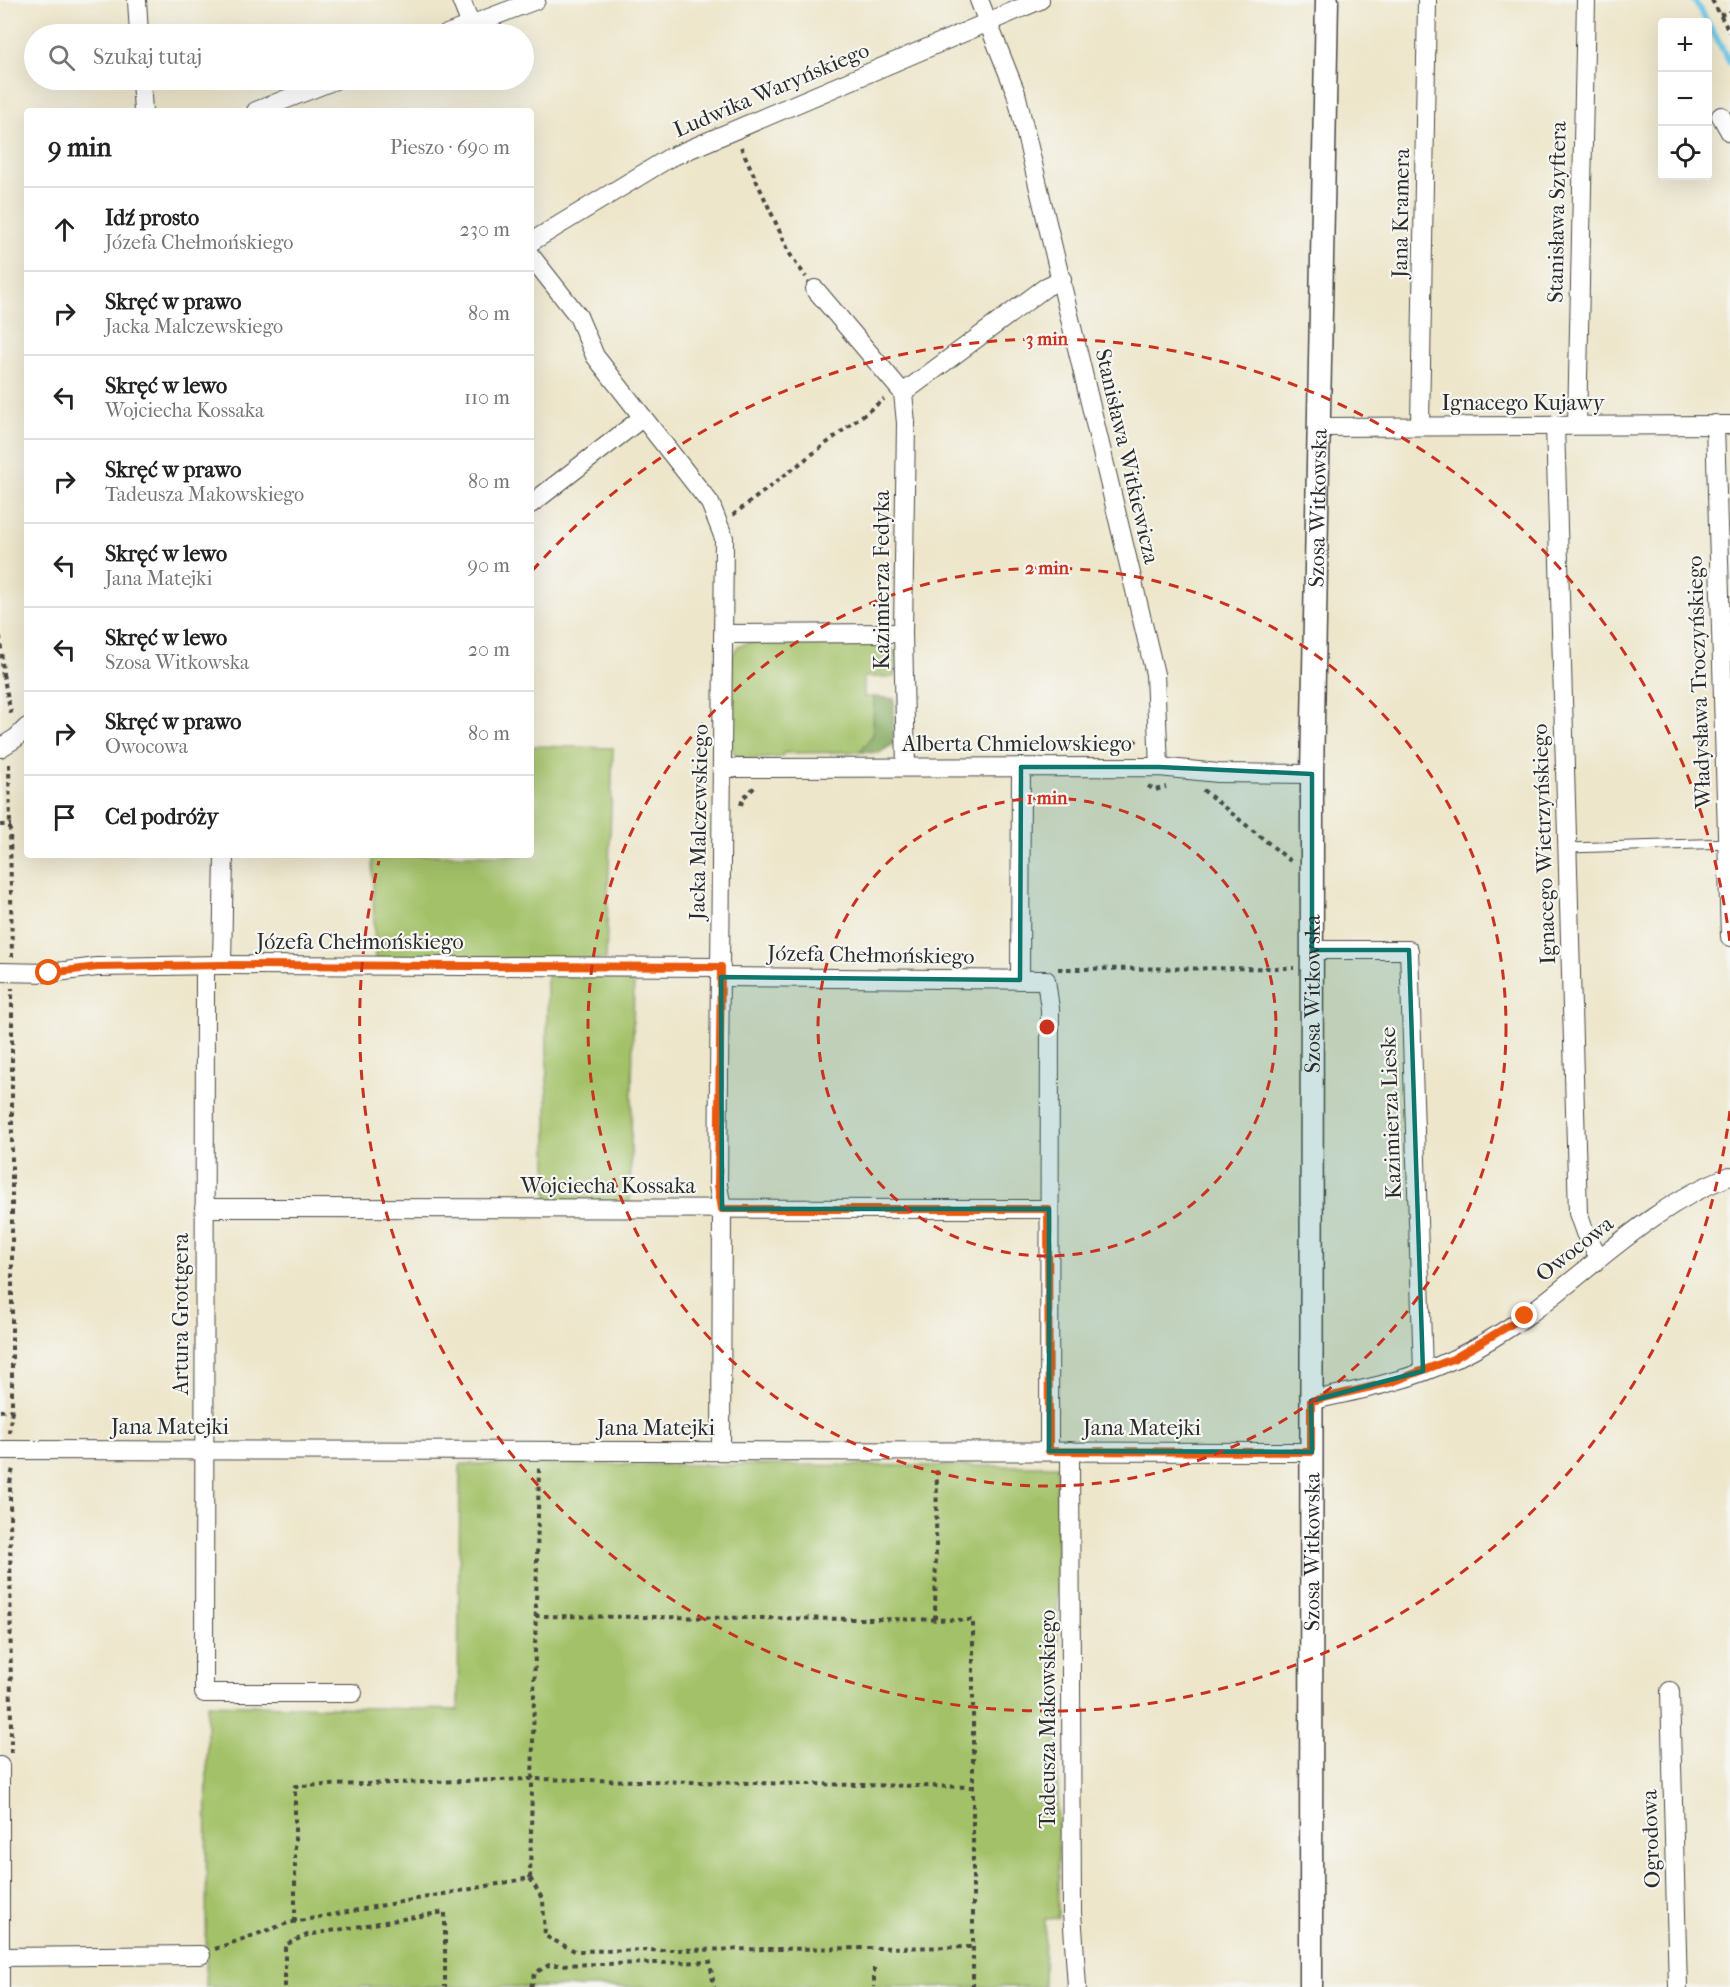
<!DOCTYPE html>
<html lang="pl">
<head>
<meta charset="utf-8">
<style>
	body { margin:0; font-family:"IM FELL French Canon",serif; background:#f6f6f6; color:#222 }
	.controls { position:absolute; right:18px; top:18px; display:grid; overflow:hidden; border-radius:6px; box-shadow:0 6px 24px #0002 }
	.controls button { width:54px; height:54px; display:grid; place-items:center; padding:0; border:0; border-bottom:2px solid #e0e0e0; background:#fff; color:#222; font:30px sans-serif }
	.stop { position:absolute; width:18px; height:18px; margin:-14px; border:4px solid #ea580c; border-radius:50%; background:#fff }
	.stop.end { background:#ea580c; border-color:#fff; box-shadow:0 2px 6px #0008 }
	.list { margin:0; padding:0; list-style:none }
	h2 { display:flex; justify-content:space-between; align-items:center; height:78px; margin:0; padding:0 24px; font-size:26px }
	h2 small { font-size:20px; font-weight:400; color:#767676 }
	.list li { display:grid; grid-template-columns:39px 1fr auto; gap:18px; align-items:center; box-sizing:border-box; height:84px; padding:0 24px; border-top:2px solid #e0e0e0 }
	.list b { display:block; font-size:22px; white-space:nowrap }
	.list p { margin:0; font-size:20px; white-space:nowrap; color:#767676 }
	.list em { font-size:20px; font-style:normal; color:#767676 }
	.icon { flex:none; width:33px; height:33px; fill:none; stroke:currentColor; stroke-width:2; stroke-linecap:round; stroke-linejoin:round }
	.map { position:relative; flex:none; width:1730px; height:1987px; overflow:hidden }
	.search { position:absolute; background:#fff; box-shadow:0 6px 24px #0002; left:24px; top:24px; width:510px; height:66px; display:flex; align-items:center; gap:15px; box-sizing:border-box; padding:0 21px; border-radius:33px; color:#767676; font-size:22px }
	.panel { position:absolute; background:#fff; box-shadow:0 6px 24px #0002; left:24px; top:108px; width:510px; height:750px; border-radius:6px }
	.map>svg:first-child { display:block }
</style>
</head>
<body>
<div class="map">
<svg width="1730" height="1987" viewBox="0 0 1730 1987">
	<rect width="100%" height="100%" fill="#f6f6f2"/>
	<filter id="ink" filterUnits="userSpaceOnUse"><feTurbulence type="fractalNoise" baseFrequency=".0167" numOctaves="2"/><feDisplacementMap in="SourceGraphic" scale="12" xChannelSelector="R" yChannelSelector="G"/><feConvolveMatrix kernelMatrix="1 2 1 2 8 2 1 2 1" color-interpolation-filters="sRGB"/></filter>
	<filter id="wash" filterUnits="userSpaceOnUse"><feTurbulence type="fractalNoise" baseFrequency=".008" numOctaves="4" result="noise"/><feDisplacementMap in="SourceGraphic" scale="24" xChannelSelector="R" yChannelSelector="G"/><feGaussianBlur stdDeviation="1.35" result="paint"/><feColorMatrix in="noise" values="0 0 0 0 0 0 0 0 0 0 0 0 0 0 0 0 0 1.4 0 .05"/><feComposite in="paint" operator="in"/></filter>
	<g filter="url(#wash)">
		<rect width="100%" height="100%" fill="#ede6cb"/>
		<g fill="#a3c168" stroke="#67764a" stroke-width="1.5">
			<path d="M750,642L875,644L890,647L897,654L894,677H864V697H874L873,735L860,752L784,753L781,757C766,758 749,761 735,755L731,745V658L738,646Z"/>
			<path d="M531,746L613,748L606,959H375L372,855H531Z"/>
			<path d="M547,976H634L630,1202H547Z"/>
			<path d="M460,1464L1057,1466L1058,1918L1045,1919L1044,1987H206L207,1704L458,1710Z"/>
		</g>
		<path fill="#82a75c" stroke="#566944" stroke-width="1.5" d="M874,697L894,699L893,744L879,753L860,752L873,735Z"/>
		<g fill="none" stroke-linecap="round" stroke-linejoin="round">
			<g stroke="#67c5e5" stroke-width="6">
				<path d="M1694,0L1707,22"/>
				<path d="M1708,23L1730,63"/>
			</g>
		</g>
	</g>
	<g filter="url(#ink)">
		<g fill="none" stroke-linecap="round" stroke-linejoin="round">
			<g stroke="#484743" stroke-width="11">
				<path id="service" d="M1568,848L1730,843"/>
			</g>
			<g stroke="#484743" stroke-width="20">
				<g id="minor">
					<path d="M137,0L139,34"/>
					<path d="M461,0L471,25"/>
					<path d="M979,0L1016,93L1155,674L1159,767"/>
					<path d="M447,34L536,0"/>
					<path d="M141,80L143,111"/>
					<path d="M256,111L335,80"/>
					<path d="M1721,116L1730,132"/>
					<path d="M531,242L669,158L1040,0"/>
					<path d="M531,256L578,316L595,356L710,503L724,538L718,1185L722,1209L721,1451"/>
					<path d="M815,289L903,393"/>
					<path d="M1715,424L1730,937"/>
					<path d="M1555,425L1578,1213L1585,1233L1599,1257"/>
					<path d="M1577,425L1586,0"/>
					<path d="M1420,426L1427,0"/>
					<path d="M1317,427L1730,425"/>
					<path d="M531,504L642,418"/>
					<path d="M725,634L903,633"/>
					<path d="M0,748L16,738L27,727"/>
					<path d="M906,767L903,633L906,423L903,393L1046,287L1062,279"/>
					<path d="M722,768L1159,767L1218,773L1312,774"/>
					<path d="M1312,950H1409L1423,1371"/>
					<path d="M222,965L224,855"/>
					<path d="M205,966L204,1693H353"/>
					<path d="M0,972L49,973L97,967L222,965L721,967"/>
					<path d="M721,977L1046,980L1050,1009L1049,1451"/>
					<path d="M1020,980L1021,767"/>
					<path d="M204,1208L1049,1209"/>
					<path d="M1311,1401C1338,1394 1365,1390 1391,1382C1439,1370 1485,1345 1525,1317C1592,1269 1652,1205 1730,1176"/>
					<path d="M0,1450L1312,1452"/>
					<path d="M1070,1451L1072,1912L1077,1987"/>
					<path d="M1670,1691L1678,1987"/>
					<path d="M0,1766V1987"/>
					<path d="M1,1957L201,1955"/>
				</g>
			</g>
			<g stroke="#484743" stroke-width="25">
				<g id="tertiary">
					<path id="s1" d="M1311,1987L1312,774L1327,0"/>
				</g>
			</g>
			<g stroke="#484743" stroke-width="4" stroke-dasharray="4.5 4.5" stroke-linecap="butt">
				<path d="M1712,0L1730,33"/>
				<path d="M1720,15L1730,12"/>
				<path d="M741,147L791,256L806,277"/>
				<path d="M733,515L884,399"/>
				<path d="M0,636L3,674H0"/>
				<path d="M3,674L12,718"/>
				<path d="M1127,749L1139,738"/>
				<path d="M9,764L12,957"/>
				<path d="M1148,786L1155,790L1166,787"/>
				<path d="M1203,790L1293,863"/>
				<path d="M741,805L743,798L757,785"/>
				<path d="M0,825H11"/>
				<path d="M1058,969L1294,968"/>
				<path d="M0,1411L12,1410V988"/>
				<path d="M9,1433L12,1410"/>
				<path d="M535,1616L973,1620V1987"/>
				<path d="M935,1619L937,1467"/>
				<path d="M11,1753L10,1483L13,1468"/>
				<path d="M530,1878L539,1468"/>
				<path d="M295,1922V1786L531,1779L973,1787"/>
				<path d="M215,1949L288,1923L530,1878L543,1900L545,1936L575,1951L972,1947"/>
				<path d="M874,1968V1987"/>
				<path d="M285,1987V1945L307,1935L445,1912V1987"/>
				<path d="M531,1987L535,1973L549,1965L710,1962L714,1987"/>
			</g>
			<use href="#service" stroke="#fff" stroke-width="9"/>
			<use href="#minor" stroke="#fff" stroke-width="18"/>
			<use href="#tertiary" stroke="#fff" stroke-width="22"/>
		</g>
	</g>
	<g fill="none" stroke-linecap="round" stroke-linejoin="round" filter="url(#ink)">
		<path stroke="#ea580c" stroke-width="8" d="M49,973L97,967L222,965L721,967L718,1185L722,1209H1048L1049,1451L1311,1452V1401L1392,1382L1453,1359L1525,1316"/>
	</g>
	<path fill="#0f766e" fill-opacity="0.2" stroke="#0f766e" stroke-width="4.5" stroke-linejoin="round" d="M1021,767H1159L1312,774V950H1409L1423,1371L1311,1401L1312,1452L1049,1451V1209H722L721,977L1020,980Z"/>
	<g fill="none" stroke="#c8321e" stroke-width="3" stroke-dasharray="10 8">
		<circle cx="1047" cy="1027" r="229"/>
		<circle cx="1047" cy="1027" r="459"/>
		<path d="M1730 1111A688 688 0 1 1 379 861M532 571A688 688 0 0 1 1730 943"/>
	</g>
	<g text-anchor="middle" stroke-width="4.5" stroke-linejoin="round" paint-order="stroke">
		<g font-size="22" fill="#2b2b2b" stroke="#f6f6f2">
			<text transform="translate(771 89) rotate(-23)" y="8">Ludwika Waryńskiego</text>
			<text transform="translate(1556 212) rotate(-89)" y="8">Stanisława Szyftera</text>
			<text transform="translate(1400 213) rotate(-89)" y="8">Jana Kramera</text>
			<text x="1523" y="410">Ignacego Kujawy</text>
			<text transform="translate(1128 456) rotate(77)" y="8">Stanisława Witkiewicza</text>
			<text dy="8" stroke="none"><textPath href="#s1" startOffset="1479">Szosa Witkowska</textPath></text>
			<text transform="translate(881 580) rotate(-90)" y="8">Kazimierza Fedyka</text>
			<text transform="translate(1698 682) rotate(-92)" y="8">Władysława Troczyńskiego</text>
			<text x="1017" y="751">Alberta Chmielowskiego</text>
			<text transform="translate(698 822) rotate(-89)" y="8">Jacka Malczewskiego</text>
			<text transform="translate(1543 844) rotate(-92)" y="8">Ignacego Wietrzyńskiego</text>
			<text x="360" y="949">Józefa Chełmońskiego</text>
			<text transform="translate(871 954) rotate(1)" y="8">Józefa Chełmońskiego</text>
			<text dy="8" stroke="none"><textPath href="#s1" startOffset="993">Szosa Witkowska</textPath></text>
			<text transform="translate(1390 1113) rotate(-92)" y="8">Kazimierza Lieske</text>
			<text x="608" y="1193">Wojciecha Kossaka</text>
			<text transform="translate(1574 1248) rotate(-38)" y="8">Owocowa</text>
			<text transform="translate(180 1314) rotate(-90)" y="8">Artura Grottgera</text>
			<text x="170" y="1434">Jana Matejki</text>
			<text x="656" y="1435">Jana Matejki</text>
			<text x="1142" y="1435">Jana Matejki</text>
			<text dy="8" stroke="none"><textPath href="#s1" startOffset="435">Szosa Witkowska</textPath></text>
			<text transform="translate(1047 1719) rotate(-90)" y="8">Tadeusza Makowskiego</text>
			<text transform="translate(1650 1839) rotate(-92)" y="8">Ogrodowa</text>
		</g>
	</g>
	<circle cx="1047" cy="1027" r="9" fill="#c8321e" stroke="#f6f6f2" stroke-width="3"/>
	<g font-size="18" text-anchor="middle" font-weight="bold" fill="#c8321e" stroke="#f6f6f2" stroke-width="4.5" stroke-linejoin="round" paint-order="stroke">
		<text x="1047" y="345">3 min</text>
		<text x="1047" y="574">2 min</text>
		<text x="1047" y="804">1 min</text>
	</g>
</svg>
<div class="controls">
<button>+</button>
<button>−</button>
<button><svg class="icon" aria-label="locate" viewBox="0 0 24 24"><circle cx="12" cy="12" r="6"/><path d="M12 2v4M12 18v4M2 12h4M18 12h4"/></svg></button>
</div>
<div class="stop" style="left:49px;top:973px"></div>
<div class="stop end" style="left:1525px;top:1316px"></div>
<div class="search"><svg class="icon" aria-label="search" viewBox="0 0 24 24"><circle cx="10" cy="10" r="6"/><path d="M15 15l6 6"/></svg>Szukaj tutaj</div>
<section class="panel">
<h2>9 min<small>Pieszo · 690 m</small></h2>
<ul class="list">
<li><svg class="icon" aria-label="ahead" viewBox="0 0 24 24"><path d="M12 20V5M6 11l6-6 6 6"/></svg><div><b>Idź prosto</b><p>Józefa Chełmońskiego</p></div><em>230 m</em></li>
<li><svg class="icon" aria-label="right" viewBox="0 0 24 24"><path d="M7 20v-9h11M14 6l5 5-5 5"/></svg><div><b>Skręć w prawo</b><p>Jacka Malczewskiego</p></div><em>80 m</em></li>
<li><svg class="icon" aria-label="left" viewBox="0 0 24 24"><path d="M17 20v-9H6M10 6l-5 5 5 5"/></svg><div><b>Skręć w lewo</b><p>Wojciecha Kossaka</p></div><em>110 m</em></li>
<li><svg class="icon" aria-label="right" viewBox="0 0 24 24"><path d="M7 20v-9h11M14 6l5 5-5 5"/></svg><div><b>Skręć w prawo</b><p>Tadeusza Makowskiego</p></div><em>80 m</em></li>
<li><svg class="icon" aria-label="left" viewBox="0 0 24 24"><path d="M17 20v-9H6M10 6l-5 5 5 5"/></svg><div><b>Skręć w lewo</b><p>Jana Matejki</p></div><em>90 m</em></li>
<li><svg class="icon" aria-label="left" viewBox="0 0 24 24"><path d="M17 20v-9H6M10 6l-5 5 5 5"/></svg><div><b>Skręć w lewo</b><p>Szosa Witkowska</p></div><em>20 m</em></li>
<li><svg class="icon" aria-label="right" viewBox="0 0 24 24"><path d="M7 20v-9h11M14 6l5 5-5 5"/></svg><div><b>Skręć w prawo</b><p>Owocowa</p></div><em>80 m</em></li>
<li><svg class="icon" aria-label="arrive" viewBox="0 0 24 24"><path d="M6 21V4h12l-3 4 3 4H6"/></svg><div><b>Cel podróży</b></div></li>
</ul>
</section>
</div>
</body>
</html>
